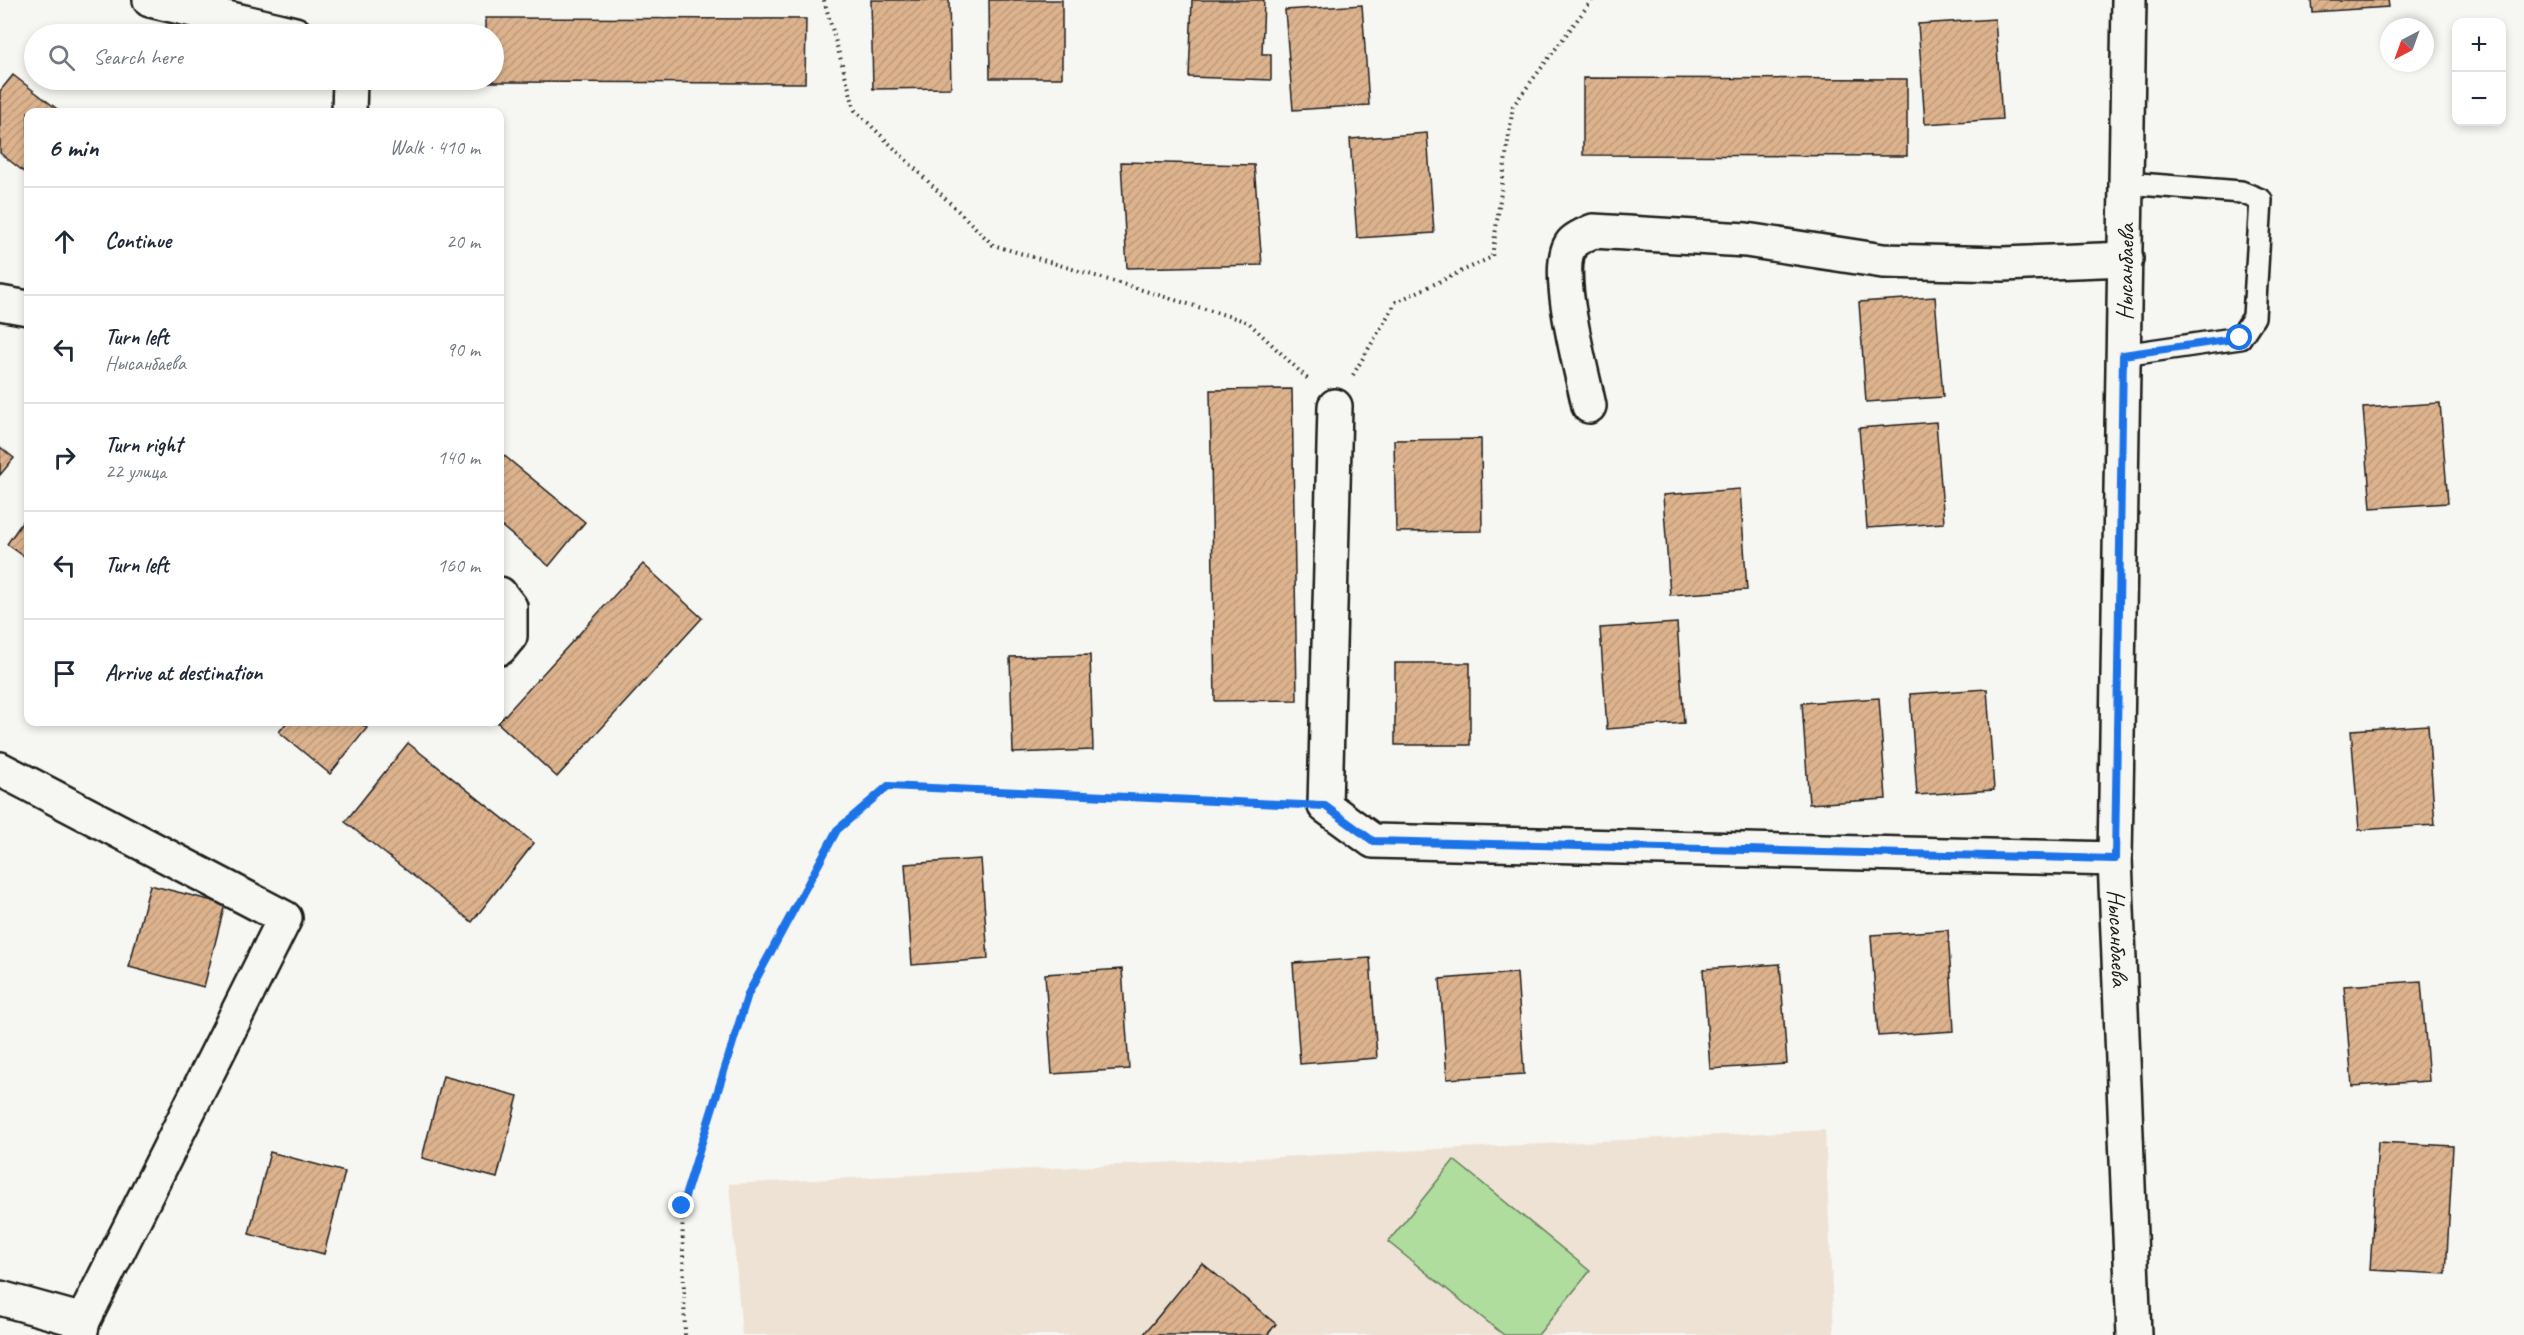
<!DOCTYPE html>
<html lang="en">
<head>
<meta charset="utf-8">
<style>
	body { margin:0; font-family:Caveat,sans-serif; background:#f6f6f7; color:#1f2937 }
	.controls { position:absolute; right:18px; top:18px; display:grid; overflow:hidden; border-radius:12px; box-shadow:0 3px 9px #0003 }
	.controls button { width:54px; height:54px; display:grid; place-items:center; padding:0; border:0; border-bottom:2px solid #e0e1e3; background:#fff; color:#1f2937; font:30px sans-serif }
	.compass { position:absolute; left:2380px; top:18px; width:54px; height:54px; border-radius:50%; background:#fff; box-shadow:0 3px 9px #0003; rotate:221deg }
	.stop { position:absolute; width:18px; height:18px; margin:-14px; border:4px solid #1a73e8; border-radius:50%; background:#fff }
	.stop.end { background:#1a73e8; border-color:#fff; box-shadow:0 2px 6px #0008 }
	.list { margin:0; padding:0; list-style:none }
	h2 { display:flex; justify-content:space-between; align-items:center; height:78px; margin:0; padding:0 24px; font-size:26px }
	h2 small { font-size:20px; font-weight:400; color:#747a83 }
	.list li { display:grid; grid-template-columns:39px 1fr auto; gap:18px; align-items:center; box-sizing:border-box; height:108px; padding:0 24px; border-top:2px solid #e0e1e3 }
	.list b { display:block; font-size:22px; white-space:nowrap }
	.list p { margin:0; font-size:20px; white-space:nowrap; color:#747a83 }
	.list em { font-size:20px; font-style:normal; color:#747a83 }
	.icon { flex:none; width:33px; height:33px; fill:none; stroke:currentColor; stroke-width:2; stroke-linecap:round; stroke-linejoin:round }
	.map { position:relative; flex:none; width:2524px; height:1335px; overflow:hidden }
	.search { position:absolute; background:#fff; box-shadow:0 3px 9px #0003; left:24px; top:24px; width:480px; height:66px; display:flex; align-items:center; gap:15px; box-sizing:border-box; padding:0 21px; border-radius:33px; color:#747a83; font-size:22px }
	.panel { position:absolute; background:#fff; box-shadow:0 3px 9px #0003; left:24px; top:108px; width:480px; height:618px; border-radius:12px }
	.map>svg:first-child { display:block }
</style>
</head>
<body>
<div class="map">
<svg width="2524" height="1335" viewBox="0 0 2524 1335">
	<defs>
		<pattern id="building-hatch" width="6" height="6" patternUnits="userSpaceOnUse" patternTransform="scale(1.5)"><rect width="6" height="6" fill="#ddb38e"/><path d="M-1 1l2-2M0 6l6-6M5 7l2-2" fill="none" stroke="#bd997a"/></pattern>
	</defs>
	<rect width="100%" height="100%" fill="#f6f6f2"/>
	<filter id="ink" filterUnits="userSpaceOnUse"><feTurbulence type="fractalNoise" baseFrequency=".0167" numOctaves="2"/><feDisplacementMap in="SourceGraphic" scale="12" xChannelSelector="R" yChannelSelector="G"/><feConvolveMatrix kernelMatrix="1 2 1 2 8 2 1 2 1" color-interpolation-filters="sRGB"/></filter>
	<g filter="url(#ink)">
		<path fill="#eee2d4" d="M1825,1130L1834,1335H742L729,1184Z"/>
		<path fill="#aedd9d" stroke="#657c5c" stroke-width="1.5" d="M1454,1160L1590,1271L1538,1335H1504L1388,1242Z"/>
		<g fill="url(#building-hatch)" stroke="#1c1c1c" stroke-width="1.5">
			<path d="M871,0H949L951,88L873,89Z"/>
			<path d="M989,0H1062V78H990Z"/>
			<path d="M1192,0H1264L1262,54H1271V80L1189,77Z"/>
			<path d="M2311,0H2388L2389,7L2312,12Z"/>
			<path d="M1362,5L1369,105L1293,110L1285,10Z"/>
			<path d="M486,18L806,19L805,83L486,82V80H494V34H486Z"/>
			<path d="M1995,19L2002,119L1925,124L1918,24Z"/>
			<path d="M13,75L61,112H28V175L0,153V91Z"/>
			<path d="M1583,78L1907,79V156L1583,155Z"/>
			<path d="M1427,133L1434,233L1357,238L1350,139Z"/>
			<path d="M1121,162L1254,165L1262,265L1127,268Z"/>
			<path d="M1935,297L1943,397L1866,402L1859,302Z"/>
			<path d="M1292,389L1297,700L1215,701L1210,390Z"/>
			<path d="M2440,403L2448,503L2371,508L2363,408Z"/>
			<path d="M1936,422L1944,523L1867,528L1859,428Z"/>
			<path d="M1481,439L1482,531L1396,532L1394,440Z"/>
			<path d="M0,447L14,458L0,475Z"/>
			<path d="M501,453L585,522L549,566L500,525Z"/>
			<path d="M1740,489L1747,590L1670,595L1663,495Z"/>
			<path d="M28,514V559L7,544Z"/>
			<path d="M643,564L702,618L557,777L498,723Z"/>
			<path d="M1677,623L1684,723L1607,729L1600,628Z"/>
			<path d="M1090,655L1093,750L1013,753L1010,657Z"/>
			<rect x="1395" y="663" width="75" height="82"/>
			<path d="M1987,689L1994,790L1917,795L1910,694Z"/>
			<path d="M1879,698L1886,799L1809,804L1802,703Z"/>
			<path d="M287,722H359L367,728L330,774L279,732Z"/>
			<path d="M2428,725L2435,825L2359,830L2351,730Z"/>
			<path d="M408,743L534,843L472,922L345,822Z"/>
			<path d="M981,859L988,959L912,965L905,864Z"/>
			<path d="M150,885L225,904L204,987L129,967Z"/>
			<path d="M1948,930L1954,1031L1878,1036L1871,935Z"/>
			<path d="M1370,958L1377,1058L1300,1064L1293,963Z"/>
			<path d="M1780,964L1787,1064L1710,1069L1703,969Z"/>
			<path d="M1122,969L1129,1069L1052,1074L1045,974Z"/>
			<path d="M1517,973L1524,1074L1447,1079L1440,979Z"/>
			<path d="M2421,981L2429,1081L2352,1086L2344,986Z"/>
			<path d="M443,1076L518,1096L497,1178L422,1158Z"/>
			<path d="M2378,1142L2453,1146L2446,1274L2370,1270Z"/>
			<path d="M270,1152L345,1172L324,1254L249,1234Z"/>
			<path d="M1202,1263L1276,1324L1267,1335H1143Z"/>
		</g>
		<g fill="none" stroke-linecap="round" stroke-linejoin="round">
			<g stroke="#1c1c1c" stroke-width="26">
				<path id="lane" d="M2123,355L2240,338L2254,317L2261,200L2241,192L2126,183"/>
			</g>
			<g stroke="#1c1c1c" stroke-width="38">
				<g id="street">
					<path d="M150,0L295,34"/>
					<path d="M349,112L350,80"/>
					<path d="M0,303L28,308"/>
					<path d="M1335,406L1325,806L1373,841L2115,859"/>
					<path d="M1589,406C1583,375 1551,264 1573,242C1578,237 1587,234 1593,231L1746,240L1883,261L2003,264L2126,259"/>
					<path d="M500,594L510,607V636L500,648"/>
					<path d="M0,769L285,918L83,1321"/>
					<path d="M0,1298L83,1321L80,1335"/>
				</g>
			</g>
			<g stroke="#1c1c1c" stroke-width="38">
				<g id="secondary">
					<path id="s1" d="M2129,0L2115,859L2134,1335"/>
				</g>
			</g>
			<g stroke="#1c1c1c" stroke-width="4" stroke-dasharray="1.5 4.5" stroke-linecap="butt">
				<path d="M824,0L855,110L993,245L1248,322L1310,381"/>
				<path d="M1353,375L1396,302L1492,257L1513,106L1592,0"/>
				<path d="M685,1335L682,1207L748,994L837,830L888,786L1288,805"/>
			</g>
			<use href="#lane" stroke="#f6f6f2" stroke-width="21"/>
			<use href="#street" stroke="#f6f6f2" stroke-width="33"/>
			<use href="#secondary" stroke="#f6f6f2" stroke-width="33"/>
		</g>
	</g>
	<g fill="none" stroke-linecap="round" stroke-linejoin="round" filter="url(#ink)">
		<path stroke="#1a73e8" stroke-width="8" d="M682,1206L748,994L837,830L888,786L1325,806L1373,841L2115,859L2123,355L2240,338"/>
	</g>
	<g text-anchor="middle" stroke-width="6" stroke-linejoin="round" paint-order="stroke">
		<g font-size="24" fill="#1c1c1c" stroke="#f6f6f2">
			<text transform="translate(2125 272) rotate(-89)" y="8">Нысанбаева</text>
			<text dy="8" stroke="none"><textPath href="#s1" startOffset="938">Нысанбаева</textPath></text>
		</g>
	</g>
</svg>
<div class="controls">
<button>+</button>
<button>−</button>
</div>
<svg class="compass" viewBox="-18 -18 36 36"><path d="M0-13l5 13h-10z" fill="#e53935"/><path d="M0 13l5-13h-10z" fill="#747a83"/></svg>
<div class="stop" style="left:2240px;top:338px"></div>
<div class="stop end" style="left:682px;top:1206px"></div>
<div class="search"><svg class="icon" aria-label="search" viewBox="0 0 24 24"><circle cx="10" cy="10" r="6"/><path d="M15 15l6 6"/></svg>Search here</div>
<section class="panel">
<h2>6 min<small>Walk · 410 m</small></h2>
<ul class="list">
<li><svg class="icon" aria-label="ahead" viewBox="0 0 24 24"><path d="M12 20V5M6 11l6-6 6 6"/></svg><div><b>Continue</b></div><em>20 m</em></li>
<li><svg class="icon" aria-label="left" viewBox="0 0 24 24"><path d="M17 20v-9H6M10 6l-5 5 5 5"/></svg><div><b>Turn left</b><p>Нысанбаева</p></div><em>90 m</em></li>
<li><svg class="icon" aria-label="right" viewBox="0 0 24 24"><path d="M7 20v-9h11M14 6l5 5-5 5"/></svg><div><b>Turn right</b><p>22 улица</p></div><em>140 m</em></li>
<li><svg class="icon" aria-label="left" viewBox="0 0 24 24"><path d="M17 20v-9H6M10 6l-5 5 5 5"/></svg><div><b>Turn left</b></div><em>160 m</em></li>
<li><svg class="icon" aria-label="arrive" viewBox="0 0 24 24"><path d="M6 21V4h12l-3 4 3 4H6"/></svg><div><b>Arrive at destination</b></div></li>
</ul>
</section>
</div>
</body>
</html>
